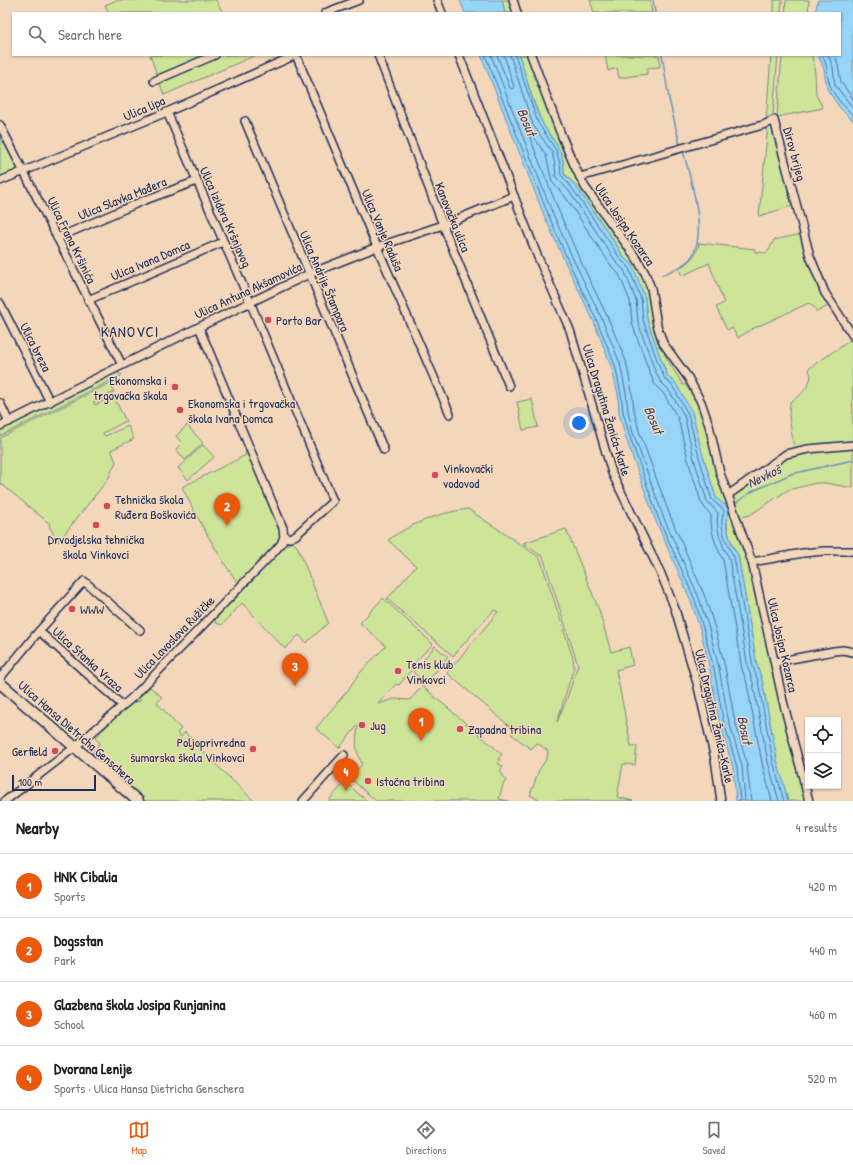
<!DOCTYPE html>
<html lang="en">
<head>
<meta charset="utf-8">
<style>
	body { margin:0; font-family:"Patrick Hand",sans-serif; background:#f6f6f6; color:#202124 }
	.controls { position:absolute; right:12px; bottom:12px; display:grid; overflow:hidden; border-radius:0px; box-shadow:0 1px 3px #0004 }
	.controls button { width:36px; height:36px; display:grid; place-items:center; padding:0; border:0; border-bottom:1px solid #e0e0e0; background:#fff; color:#202124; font:20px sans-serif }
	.scale { position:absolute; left:12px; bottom:10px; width:84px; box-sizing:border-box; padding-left:4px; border:2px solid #1b2f5e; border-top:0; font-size:11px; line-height:14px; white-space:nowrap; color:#1b2f5e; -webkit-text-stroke:3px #f4d7ba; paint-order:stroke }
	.you { position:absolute; left:579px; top:423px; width:14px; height:14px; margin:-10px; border:3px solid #fff; border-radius:50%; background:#1a73e8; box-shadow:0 0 0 6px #1a73e833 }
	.badge { display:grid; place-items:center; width:26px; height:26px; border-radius:50%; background:#ea580c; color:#fff; font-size:13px; font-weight:700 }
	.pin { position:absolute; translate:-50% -33px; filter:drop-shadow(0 1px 2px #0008) }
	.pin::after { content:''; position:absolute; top:21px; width:14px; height:12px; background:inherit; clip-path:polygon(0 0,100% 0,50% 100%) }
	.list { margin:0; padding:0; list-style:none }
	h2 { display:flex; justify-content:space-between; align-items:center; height:52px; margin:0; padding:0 16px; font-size:17px }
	h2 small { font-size:13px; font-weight:400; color:#757577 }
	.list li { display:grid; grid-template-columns:26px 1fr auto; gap:12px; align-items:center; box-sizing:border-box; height:64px; padding:0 16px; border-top:1px solid #e0e0e0 }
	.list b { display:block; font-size:15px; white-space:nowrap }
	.list p { margin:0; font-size:13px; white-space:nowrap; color:#757577 }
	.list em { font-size:13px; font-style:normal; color:#757577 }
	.icon { flex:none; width:22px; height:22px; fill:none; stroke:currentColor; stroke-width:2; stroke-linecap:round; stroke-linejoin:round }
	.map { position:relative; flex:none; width:853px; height:801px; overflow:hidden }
	.search { position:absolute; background:#fff; box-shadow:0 1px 3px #0004; left:12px; right:12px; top:12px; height:44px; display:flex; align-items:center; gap:10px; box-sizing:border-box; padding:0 14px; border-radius:0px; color:#757577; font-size:15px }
	.sheet { height:308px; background:#fff }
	nav { display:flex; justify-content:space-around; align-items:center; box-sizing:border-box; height:56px; border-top:1px solid #e0e0e0; background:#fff; font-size:11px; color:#757577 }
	nav a { display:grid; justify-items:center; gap:2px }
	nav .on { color:#ea580c }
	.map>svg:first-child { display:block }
</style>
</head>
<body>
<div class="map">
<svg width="853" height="801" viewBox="0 0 853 801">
	<rect width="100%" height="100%" fill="#f4d7ba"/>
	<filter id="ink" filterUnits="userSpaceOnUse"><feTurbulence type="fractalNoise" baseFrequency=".025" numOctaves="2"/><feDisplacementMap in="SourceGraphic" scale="8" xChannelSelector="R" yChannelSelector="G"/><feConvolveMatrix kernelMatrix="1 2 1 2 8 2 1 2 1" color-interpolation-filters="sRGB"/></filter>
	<g filter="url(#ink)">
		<g fill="#cee499" stroke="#748a7c">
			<path d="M117,0H216L223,13H109L105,5Z"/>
			<path d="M502,0H509L513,13H505Z"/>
			<path d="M590,0H650L652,13H594Z"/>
			<path d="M774,0H782L781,13H774Z"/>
			<path d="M786,0H809L808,13H785Z"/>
			<path d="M150,55H256L164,95Z"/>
			<path d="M519,55H528L544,99L571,165L637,263L649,291L666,352L664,354L683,385L685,384L700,406L709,435L714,464L728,503L725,505L722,504L716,498L703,456L675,382L668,377L654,341L647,319L645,298L631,263L624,258L616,244L575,185L564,173C564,145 551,142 541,120C532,100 526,76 519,55Z"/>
			<path d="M605,55H659L660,67L647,68V74L619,78L617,68L608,71Z"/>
			<path d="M771,55H778L773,115V117L766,122Z"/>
			<path d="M782,55H812L815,73L816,95L823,108L777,117Z"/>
			<path d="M0,125L19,168L18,171L0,180Z"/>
			<path d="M768,125H773L795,205L759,216Z"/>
			<path d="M802,234L828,303V306L817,312L814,307L809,303L752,329L738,338L732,328L727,330L716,307L724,303L709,263L682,276L679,269C688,262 698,255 699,243L755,249V252L766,253L769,250L774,240Z"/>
			<path d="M852,339L853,443L794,449L789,416L790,402C801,395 810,388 811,374L808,369Z"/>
			<path d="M116,372L122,375L0,436V430Z"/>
			<path d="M110,383L114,392L93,403L95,405L113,396L126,421L103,433L105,436L128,426L134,439L111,450L116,462L108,479L58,542L49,526L50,524L0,483V438Z"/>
			<path d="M532,399L538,427L523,430L517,402Z"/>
			<path d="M187,425L203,443L185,460L176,449L182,443L176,436Z"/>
			<path d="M203,445L214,457L188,480L178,468Z"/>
			<path d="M853,446V488L825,483H816L788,490L750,515L739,518L731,496L780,460L794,453Z"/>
			<path d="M248,451L281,531L278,543L239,583C234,579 230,571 226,566C210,540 195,514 182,487L246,455L245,452Z"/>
			<path d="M468,509L539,557L541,561L573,658L574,667L557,722L566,701L578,665L543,557L523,543L566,529L599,610L611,652L629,647L633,665L616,670L631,746H637L635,765L623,764L617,797L633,801H541L530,795L539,770L547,758L548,753L547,750L537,743L531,749L511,734L514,730L447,673L498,612L494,610L453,656L387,599L416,566L388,540C412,523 438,513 468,509Z"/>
			<path d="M731,509L745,549L806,801H788L777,760L762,680L757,666L738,555C730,541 724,527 729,511Z"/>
			<path d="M292,542L295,544L298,548L328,622L327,624L306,643L299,635L285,649L242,603L222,625L216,623L215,620L240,591L256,577L265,565L288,544Z"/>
			<path d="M383,598L433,644L410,667L412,669L399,685L396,684L378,704L394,699L410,700L422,686L502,754L498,759L500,760L498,763L503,767L500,771L506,780L503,785L499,799L508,801H376L350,778L362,764C355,750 355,739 359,724L339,748L316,728L348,690C357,674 372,660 386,646L360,623Z"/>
			<path d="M435,646L448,657L426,683L413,672Z"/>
			<path d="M150,687L162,697L157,703L181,729L177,733L181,737L185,732L209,758L254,801H145L94,757L93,752L100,743L95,738L130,703L140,701V696Z"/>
			<path d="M345,782L367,801H330L329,800Z"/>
		</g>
		<g fill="#96d5f7" stroke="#6593ba">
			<path d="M460,0H502L505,13H465Z"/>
			<path d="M818,0H853V121L840,108L827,89L824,69L818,55H840V13H815Z"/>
			<path d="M481,55H519C526,76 531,100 541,120C551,142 564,145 564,174L575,185L616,244L624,258L631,263L634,269L645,298L647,319L663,365L668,377L675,382L692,412L703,456L716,498L728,508L729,511L726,520L727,529L732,545L738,555L757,666L762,680L777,760L788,801H736L733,768L719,720L710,670L701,632L691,601L655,519L625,436L619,412L618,394L611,366L594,322L566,264L544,215Z"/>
		</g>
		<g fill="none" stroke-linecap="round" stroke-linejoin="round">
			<g stroke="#4c719b" stroke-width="1">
				<path d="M485,55L548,214L569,263L597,321L615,365L621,394L623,411L629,434L658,517L695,600L704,631L714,669L723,719L737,767L740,801"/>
				<path d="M491,55L552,212L574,261L602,319L620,363L626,393L628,411L633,433L663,516L699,598L709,629L719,668L728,718L742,766L745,801"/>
				<path d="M497,55L510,88L512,89L514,87L504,55"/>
				<path d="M510,55L533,125L552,152L555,165L556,177L569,191L617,263L624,270L636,300L638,322L654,368L660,381L668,389L684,415L694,459L707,501L718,513C715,529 722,545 729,558L748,668L753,683L768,762L779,801"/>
				<path d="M515,55L538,123L556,150L560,164L561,175L572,188L612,246L621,260L628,266L630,271L641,299L643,320L659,366L665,379L672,385L688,414L699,457L712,500L724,510C724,513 722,516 722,520C721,532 728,546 734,557L753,667L758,681L773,761L784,801"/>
				<path d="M822,55C829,67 826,74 830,85C834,97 845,107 853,115"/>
				<path d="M828,55L833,67L835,85L853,108"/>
				<path d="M835,55L838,65L841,82L853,99"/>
				<path d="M751,801L747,765L734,717L725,667L715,628L705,597L669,513L639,431L634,410L632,392L626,361L607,316L579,258L558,209L530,138L531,135L533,136L546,155L552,182L564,195L612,267L619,274L630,301L632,323L649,371L655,385L663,393L678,418L688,460L701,502L704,507L711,515C710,531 716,546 723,560L742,669L747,684L762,763L772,801"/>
			</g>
			<g stroke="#6593ba" stroke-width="1.5">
				<path d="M653,0L655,13"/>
				<path d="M662,55L669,99L680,145"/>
				<path d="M662,275C671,271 682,267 689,260C710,238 690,177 683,151"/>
				<path d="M734,504L753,491L791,474L853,460"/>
			</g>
			<g stroke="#1b2f5e" stroke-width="10">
				<g id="street">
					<path d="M437,0L442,13"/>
					<path d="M513,0L517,13"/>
					<path d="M325,13L359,0"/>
					<path d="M296,55L377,247L450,414"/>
					<path d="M378,55L443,225L509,386"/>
					<path d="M459,55L537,255L570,330L612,473L661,574L675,609L697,683L715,759L721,801"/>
					<path d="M531,55C548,99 563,145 585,187L637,259L645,273L651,288L657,325L663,343L689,379L701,402L709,425L720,473L752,562L783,701L809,801"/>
					<path d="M154,81L215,55"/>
					<path d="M167,112L250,302L333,501L296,535L290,538L284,537L283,528L199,327"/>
					<path d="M245,121L384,450"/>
					<path d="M0,125L122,365"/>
					<path d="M580,177L766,124L774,120L810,256L825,293L853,336"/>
					<path d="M0,181L167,112L296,55"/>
					<path d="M57,238L145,200L197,181"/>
					<path d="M88,300L223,242"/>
					<path d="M0,303L50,402"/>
					<path d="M0,403L9,422"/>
					<path d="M0,426L199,327L309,274L377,247L443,225L514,196"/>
					<path d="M728,495L786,454L808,449L853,445"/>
					<path d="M752,562L803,553L824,551H853"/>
					<path d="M39,631L122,705"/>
					<path d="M775,662L834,651L843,650L853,652"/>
					<path d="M0,678L39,631L84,581L140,630"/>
					<path d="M5,801L75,747L134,696L273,553L281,544L284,537"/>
					<path d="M303,801L344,755"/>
				</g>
			</g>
			<g stroke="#1b2f5e" stroke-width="13">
				<path id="secondary" d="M0,683L138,801"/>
			</g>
			<use href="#street" stroke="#f4d7ba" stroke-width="7"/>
			<use href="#secondary" stroke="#f4d7ba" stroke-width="10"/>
		</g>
	</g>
	<g fill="#d1495b" stroke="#f4d7ba" stroke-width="1.5">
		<circle cx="268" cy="320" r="4"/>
		<circle cx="175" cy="387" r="4"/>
		<circle cx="180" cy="410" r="4"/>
		<circle cx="435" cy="475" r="4"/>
		<circle cx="107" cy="506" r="4"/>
		<circle cx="96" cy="525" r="4"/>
		<circle cx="72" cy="609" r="4"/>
		<circle cx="398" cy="671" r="4"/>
		<circle cx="362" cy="725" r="4"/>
		<circle cx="460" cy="729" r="4"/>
		<circle cx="253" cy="749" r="4"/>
		<circle cx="55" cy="751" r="4"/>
		<circle cx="368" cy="781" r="4"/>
	</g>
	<g text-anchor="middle" stroke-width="3" stroke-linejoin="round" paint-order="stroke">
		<g font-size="13" fill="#1b2f5e" stroke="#f4d7ba">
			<text transform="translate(144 108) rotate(-23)" y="5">Ulica lipa</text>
			<text transform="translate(795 154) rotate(75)" y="5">Dirov brijeg</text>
			<text transform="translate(122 198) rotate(-22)" y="5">Ulica Slavka Mađera</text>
			<text transform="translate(226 217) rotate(66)" y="5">Ulica Izidora Kršnjavog</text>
			<text transform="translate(453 217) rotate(68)" y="5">Kanovačka ulica</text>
			<text transform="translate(625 224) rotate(56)" y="5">Ulica Josipa Kozarca</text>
			<text transform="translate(383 230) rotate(67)" y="5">Ulica Vanje Raduša</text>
			<text transform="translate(72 240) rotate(64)" y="5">Ulica Frana Kršinića</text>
			<text transform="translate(150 260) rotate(-23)" y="5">Ulica Ivana Domca</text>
			<text transform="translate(325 281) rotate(67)" y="5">Ulica Andrije Štampara</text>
			<text transform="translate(248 290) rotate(-25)" y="5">Ulica Antuna Akšamovića</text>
			<text transform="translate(36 347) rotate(63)" y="5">Ulica breza</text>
			<text transform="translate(607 410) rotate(73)" y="5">Ulica Dragutina Žanića-Karle</text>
			<text transform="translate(174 637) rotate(-46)" y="5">Ulica Lavoslava Ružičke</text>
			<text transform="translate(783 645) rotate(77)" y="5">Ulica Josipa Kozarca</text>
			<text transform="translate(88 659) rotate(42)" y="5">Ulica Stanka Vraza</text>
			<text transform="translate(715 716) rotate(77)" y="5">Ulica Dragutina Žanića-Karle</text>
			<text transform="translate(77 732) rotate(41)" y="5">Ulica Hansa Dietricha Genschera</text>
		</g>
		<g font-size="13" fill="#1b2f5e" stroke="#f4d7ba" text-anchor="start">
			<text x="276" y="325">Porto Bar</text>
			<text x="167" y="385" text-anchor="end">Ekonomska i<tspan x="167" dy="15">trgovačka škola</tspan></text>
			<text x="188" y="408">Ekonomska i trgovačka<tspan x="188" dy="15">škola Ivana Domca</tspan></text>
			<text x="443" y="473">Vinkovački<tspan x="443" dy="15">vodovod</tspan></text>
			<text x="115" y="504">Tehnička škola<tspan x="115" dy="15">Ruđera Boškovića</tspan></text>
			<text x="96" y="544" text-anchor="middle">Drvodjelska tehnička<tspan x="96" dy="15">škola Vinkovci</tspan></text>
			<text x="80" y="614">WWW</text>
			<text x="406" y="669">Tenis klub<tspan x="406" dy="15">Vinkovci</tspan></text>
			<text x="370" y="730">Jug</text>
			<text x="468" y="734">Zapadna tribina</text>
			<text x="245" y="747" text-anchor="end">Poljoprivredna<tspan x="245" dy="15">šumarska škola Vinkovci</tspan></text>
			<text x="47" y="756" text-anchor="end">Gerfield</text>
			<text x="376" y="786">Istočna tribina</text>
		</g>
		<g font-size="14" font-style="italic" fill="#2d4875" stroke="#f4d7ba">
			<text transform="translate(527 122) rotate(67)" y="5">Bosut</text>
			<text transform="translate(654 420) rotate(67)" y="5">Bosut</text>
			<text transform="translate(764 476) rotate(-26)" y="5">Nevkoš</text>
			<text transform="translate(745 730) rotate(79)" y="5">Bosut</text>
		</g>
		<g font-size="15" letter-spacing="1" fill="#1b2f5e" stroke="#f4d7ba">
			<text x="130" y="337">KANOVCI</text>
		</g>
	</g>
</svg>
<div class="controls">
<button><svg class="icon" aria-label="locate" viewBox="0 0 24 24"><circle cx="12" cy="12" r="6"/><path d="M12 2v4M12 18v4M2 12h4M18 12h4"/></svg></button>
<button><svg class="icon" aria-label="layers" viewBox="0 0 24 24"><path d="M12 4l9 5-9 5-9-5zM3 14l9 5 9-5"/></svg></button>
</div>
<div class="scale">100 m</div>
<div class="you"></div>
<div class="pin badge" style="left:421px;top:741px">1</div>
<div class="pin badge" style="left:227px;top:526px">2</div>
<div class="pin badge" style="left:295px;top:686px">3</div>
<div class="pin badge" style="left:346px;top:791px">4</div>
<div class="search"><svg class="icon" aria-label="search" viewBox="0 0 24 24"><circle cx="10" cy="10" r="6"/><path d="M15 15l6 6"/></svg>Search here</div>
</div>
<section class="sheet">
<h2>Nearby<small>4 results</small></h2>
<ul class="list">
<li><span class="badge">1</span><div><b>HNK Cibalia</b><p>Sports</p></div><em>420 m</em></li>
<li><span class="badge">2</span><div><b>Dogsstan</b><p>Park</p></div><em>440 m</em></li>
<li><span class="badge">3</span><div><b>Glazbena škola Josipa Runjanina</b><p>School</p></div><em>460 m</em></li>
<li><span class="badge">4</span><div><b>Dvorana Lenije</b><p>Sports · Ulica Hansa Dietricha Genschera</p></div><em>520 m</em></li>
</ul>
</section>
<nav>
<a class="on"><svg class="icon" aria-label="map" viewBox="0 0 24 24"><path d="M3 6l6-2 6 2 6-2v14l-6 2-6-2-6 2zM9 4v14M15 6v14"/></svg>Map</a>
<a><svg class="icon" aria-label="directions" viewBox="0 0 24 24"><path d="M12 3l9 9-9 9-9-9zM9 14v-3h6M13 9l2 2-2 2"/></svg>Directions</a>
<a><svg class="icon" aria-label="saved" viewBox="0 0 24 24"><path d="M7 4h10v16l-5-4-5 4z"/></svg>Saved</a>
</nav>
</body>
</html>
